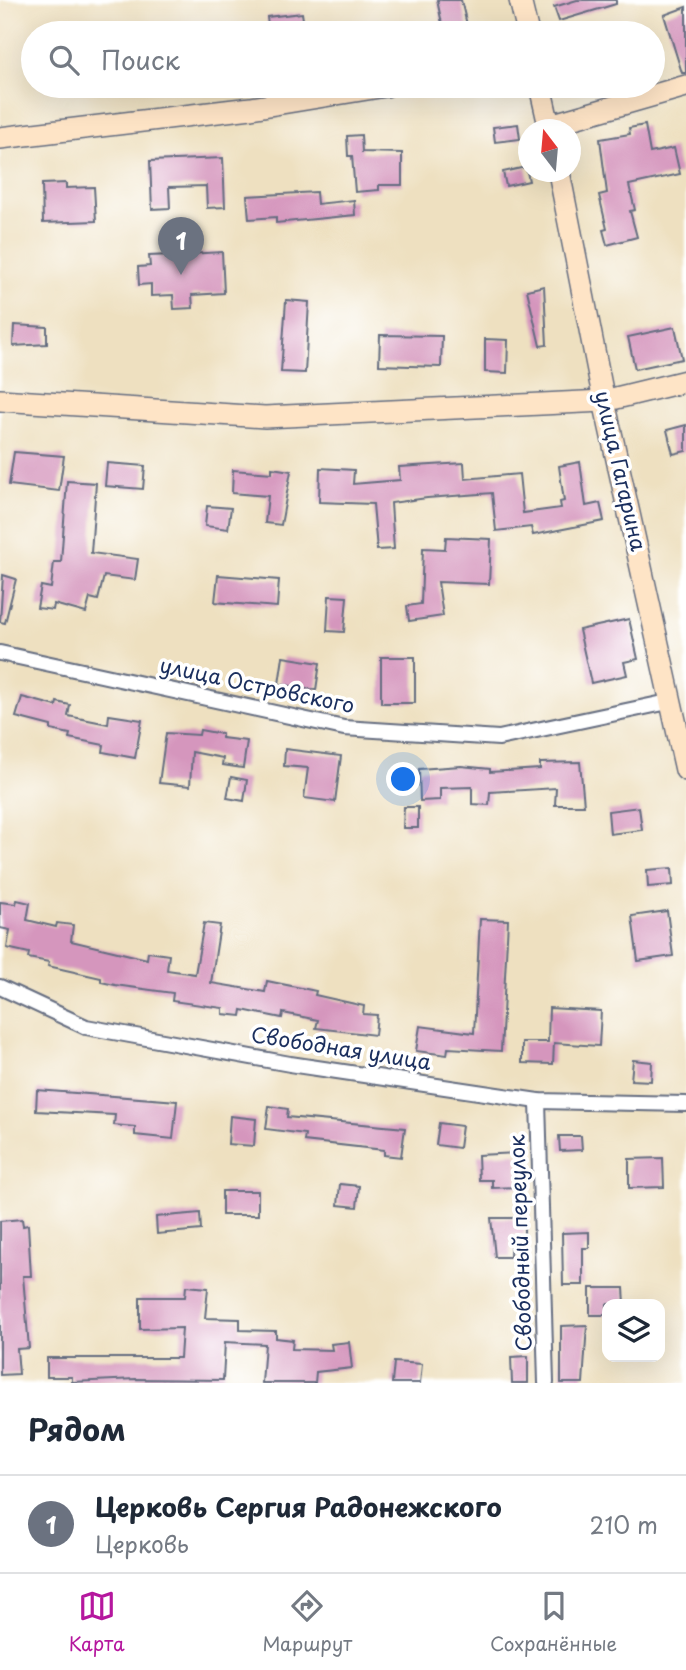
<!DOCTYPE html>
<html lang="ru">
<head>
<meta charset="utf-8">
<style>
	body { margin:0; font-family:"Playpen Sans",sans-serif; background:#f2f2f3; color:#1f2937 }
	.controls { position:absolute; right:21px; bottom:21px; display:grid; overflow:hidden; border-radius:14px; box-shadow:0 7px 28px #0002 }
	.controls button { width:63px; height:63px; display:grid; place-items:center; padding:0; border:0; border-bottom:2px solid #e0e1e3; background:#fff; color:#1f2937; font:35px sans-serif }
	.compass { position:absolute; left:518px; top:119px; width:63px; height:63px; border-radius:50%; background:#fff; box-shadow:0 7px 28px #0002; rotate:344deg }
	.you { position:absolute; left:404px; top:780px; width:24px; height:24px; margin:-18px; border:5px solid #fff; border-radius:50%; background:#1a73e8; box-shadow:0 0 0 10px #1a73e833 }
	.badge { display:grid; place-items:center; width:46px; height:46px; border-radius:50%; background:#b5179e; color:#fff; font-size:23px; font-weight:700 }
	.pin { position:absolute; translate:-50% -58px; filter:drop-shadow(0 2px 4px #0008) }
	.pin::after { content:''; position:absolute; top:37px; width:24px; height:21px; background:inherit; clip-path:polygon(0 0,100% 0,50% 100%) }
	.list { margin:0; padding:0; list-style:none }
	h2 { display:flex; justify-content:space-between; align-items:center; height:91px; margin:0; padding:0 28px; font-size:30px }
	h2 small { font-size:23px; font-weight:400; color:#747a83 }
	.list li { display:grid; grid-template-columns:46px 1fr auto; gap:21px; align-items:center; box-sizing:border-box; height:98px; padding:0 28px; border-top:2px solid #e0e1e3 }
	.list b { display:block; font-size:26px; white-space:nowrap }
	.list p { margin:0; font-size:23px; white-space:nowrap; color:#747a83 }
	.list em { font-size:23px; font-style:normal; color:#747a83 }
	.icon { flex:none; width:38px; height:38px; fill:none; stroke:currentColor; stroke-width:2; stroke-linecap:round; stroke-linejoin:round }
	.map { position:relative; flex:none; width:686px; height:1383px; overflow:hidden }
	.search { position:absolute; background:#fff; box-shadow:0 7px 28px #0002; left:21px; right:21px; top:21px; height:77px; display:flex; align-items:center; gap:18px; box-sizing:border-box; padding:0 24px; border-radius:38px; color:#747a83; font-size:26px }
	.sheet { height:189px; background:#fff }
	nav { display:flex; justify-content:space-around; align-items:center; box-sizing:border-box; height:98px; border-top:2px solid #e0e1e3; background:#fff; font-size:19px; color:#747a83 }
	nav a { display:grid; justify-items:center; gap:4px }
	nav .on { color:#b5179e }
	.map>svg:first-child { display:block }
</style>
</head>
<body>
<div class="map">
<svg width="686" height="1383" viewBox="0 0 686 1383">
	<rect width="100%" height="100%" fill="#fff"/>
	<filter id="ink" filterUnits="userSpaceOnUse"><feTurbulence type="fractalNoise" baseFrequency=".0143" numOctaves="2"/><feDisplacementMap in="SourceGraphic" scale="14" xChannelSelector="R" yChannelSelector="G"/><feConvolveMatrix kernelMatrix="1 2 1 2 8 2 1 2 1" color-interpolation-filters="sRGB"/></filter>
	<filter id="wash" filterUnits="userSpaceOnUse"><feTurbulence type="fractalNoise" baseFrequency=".00686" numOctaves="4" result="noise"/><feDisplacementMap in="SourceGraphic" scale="28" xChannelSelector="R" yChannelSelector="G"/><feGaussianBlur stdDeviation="1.57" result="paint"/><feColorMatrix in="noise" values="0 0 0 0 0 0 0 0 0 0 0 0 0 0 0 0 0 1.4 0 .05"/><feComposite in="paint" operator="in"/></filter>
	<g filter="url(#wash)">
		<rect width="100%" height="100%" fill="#eee0c0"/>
		<g id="blocks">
			<g fill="#d596bd">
				<path d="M437,0H461L468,29L444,33Z"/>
				<path d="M577,0H616V4L559,21L554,7Z"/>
				<path d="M686,7V73H682L664,15Z"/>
				<path d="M302,13L305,33H269L267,17Z"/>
				<path d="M518,124L520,139L495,142L493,127Z"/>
				<path d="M645,125L650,153L674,148L680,174L629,185L635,210L630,211L637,237L607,245L603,230L607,229L599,195L607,193L600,139L630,134L629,128Z"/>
				<path d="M361,135L362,152L402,153V185H379V190L355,192L352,156H348L347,136Z"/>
				<path d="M223,158L225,207L207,208L206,186L169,187L170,208L152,209L150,161Z"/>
				<path d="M526,167L529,181L506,186L503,172Z"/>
				<path d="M66,183V188L94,187L96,221L43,223L42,184Z"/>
				<path d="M316,192L317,204L354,200L355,215L276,223V217L249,219L247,196Z"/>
				<path d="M189,241V254L222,252L224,293L192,295L193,308L174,309L173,295L151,296V284L139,285L138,267L150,266L149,256L171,255L170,242Z"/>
				<path d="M544,286L547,345L540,346L527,290Z"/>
				<path d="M286,300L309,302L305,373L281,372Z"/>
				<path d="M14,325L47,327V344L13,346Z"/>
				<path d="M675,327L682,359L635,369L628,337Z"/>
				<path d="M380,335L442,336L441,367L379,365Z"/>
				<path d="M485,339L508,340L507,373L485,372Z"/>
				<path d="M686,425V451L673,454L667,430Z"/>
				<path d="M14,452L64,456L59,491L9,485Z"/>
				<path d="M580,462L586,506L600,503L604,521L533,535L531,527L496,531L492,493L427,498L391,503L394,549L377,550L373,504L319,502L320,468L354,470L353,484L400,480L399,467L464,463L465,479L519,474L523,513L561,508L560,502L564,501L559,466Z"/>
				<path d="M107,463L145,466L143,489L105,486Z"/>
				<path d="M272,468L291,471L281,525L265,523L268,496L232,493L233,470L272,473Z"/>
				<path d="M67,481L96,483L91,553L138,559L135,580L104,576L98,600L90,598L86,613L54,604L53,610L37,608L41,586L51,588L54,562H61Z"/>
				<path d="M207,506L231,508L228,529L205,526Z"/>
				<path d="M446,537L491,539L489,584L438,582L443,616L409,621L407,606L421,604L423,548L445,549Z"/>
				<path d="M3,575L16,579L5,623L0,622Z"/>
				<path d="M218,575L279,580L277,607L215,602Z"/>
				<path d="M329,596L347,597L344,632L327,631Z"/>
				<path d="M629,619L638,659L624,662L627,675L591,683L579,630Z"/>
				<path d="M283,657L320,663L316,690L279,684Z"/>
				<rect x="381" y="657" width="34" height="46"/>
				<path d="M22,697L56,706L57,702L70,705L68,716L108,724L109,715L142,720L135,758L103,752L104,745L69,738L70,734L51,730V726L16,717Z"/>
				<path d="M200,730L222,734V738L247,741L243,768L222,765L223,758L192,752L190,786L159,783L166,733L199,735Z"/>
				<path d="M285,749L341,756L335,802L304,798L308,768L284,766Z"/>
				<path d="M580,762L584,805H555L556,788L490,792L489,805L472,804V787L440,788V800L420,801L419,769L461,766L490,769V772L540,769V763Z"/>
				<path d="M231,777L247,780L244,801L227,798Z"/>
				<path d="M404,807H418V828H403Z"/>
				<path d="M639,807L642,830L610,834L608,811Z"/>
				<path d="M672,868L673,885L648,887L647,870Z"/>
				<path d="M17,900L30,903L27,920L56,927L57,923L73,925L71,941L147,959L148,952L169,955L167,970L195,974L204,923L220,925L211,983L265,992L267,981L316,991L315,995L364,1006L363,1014L377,1015L375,1035L316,1028L318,1020L283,1013L282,1018L242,1010L241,1016L223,1014V1008L172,1001L173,993L115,985L101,982V978L48,966L49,962L28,958L29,953L7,948L10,930L0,928V902L16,904Z"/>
				<path d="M667,911L673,956L638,961L632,916Z"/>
				<path d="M480,919L508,920L501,1051L448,1048L447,1055L416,1051L420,1026L474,1033Z"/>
				<path d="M549,1008L601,1011L599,1046L554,1043L553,1064L522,1063V1042H548Z"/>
				<path d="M633,1060L652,1062L651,1081L631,1080Z"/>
				<path d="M37,1090L177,1101L173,1139L135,1135V1127L114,1125L115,1115L36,1111Z"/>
				<path d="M269,1106L288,1109L287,1117L405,1128L401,1157L384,1155V1150L304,1141L305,1134L266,1129Z"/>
				<path d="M230,1116L256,1119L254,1146L228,1144Z"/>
				<path d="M439,1123L462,1126L459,1148L436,1145Z"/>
				<path d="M559,1136H581L582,1150L560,1151Z"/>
				<path d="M517,1153L518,1187L492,1188V1180H479L478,1155Z"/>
				<path d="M663,1158L664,1187L629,1188V1159Z"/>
				<path d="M340,1184L359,1186L357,1207L338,1205Z"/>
				<rect x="222" y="1191" width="36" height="24"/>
				<path d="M200,1213L201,1230L157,1234L156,1217Z"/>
				<path d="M491,1218H524V1235H511L510,1257H495Z"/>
				<path d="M22,1219L23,1226L28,1225L31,1276H23L29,1348L17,1349L19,1374L0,1375V1221Z"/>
				<path d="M589,1232V1248H583V1285H563L562,1233Z"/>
				<path d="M186,1286L208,1288L205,1318L240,1319V1330L276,1331V1338L293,1340L292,1349L332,1350L331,1344L349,1342L352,1368L316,1372L315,1383H262L265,1344L225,1342L223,1380L136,1379L72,1382V1377H47V1358H180L182,1328L140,1329V1297H185Z"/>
				<path d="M590,1288H624L625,1304H607V1315H590Z"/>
				<path d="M587,1325L583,1383H561V1326Z"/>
				<path d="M528,1356V1383H512L511,1357Z"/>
				<path d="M394,1362L422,1364L420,1383H392Z"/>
			</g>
		</g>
	</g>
	<g filter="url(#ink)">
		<use href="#blocks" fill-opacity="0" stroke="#656d80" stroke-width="2"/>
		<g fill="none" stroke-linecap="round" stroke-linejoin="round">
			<g stroke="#656d80" stroke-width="18">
				<g id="street">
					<path d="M0,653L344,728L499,738L673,701"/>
					<path d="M0,987L86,1027L290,1064L538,1101L686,1104"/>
					<path d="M538,1101L546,1383"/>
				</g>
			</g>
			<g stroke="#656d80" stroke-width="24">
				<g id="secondary">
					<path d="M520,0L528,33"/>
					<path d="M540,86L550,130"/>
					<path d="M550,125L686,86"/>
					<path d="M0,138L251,108L386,86"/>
					<path d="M559,172L604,401L686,770"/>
					<path d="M0,400L265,417L604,401L686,381"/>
				</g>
			</g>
			<use href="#street" stroke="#fff" stroke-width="14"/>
			<use href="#secondary" stroke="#fee4c6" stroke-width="21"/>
		</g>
	</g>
	<g text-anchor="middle" stroke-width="7" stroke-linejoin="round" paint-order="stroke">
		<g font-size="21" fill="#1b2f5e" stroke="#fff">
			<text transform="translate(620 471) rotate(77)" y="7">улица Гагарина</text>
			<text transform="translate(257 686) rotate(12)" y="7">улица Островского</text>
			<text transform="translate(341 1049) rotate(9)" y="7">Свободная улица</text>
			<text transform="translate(521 1243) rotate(-92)" y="7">Свободный переулок</text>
		</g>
	</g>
</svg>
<div class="controls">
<button><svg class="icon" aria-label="layers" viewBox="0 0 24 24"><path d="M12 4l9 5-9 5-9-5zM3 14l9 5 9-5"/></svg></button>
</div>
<svg class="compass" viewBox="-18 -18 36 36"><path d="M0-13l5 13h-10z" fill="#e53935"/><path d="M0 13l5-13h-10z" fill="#747a83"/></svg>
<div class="you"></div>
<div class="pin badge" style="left:181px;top:275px;background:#6b7280">1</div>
<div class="search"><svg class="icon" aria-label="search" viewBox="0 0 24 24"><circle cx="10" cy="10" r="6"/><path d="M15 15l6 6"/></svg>Поиск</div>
</div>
<section class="sheet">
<h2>Рядом<small></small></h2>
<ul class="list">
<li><span class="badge" style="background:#6b7280">1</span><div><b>Церковь Сергия Радонежского</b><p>Церковь</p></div><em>210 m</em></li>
</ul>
</section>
<nav>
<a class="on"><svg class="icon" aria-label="map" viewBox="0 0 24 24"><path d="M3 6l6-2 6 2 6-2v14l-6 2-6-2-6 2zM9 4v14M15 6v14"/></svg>Карта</a>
<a><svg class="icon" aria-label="directions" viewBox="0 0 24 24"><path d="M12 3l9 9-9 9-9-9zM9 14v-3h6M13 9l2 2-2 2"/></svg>Маршрут</a>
<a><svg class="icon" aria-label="saved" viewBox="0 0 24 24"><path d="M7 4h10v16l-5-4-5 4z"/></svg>Сохранённые</a>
</nav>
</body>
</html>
